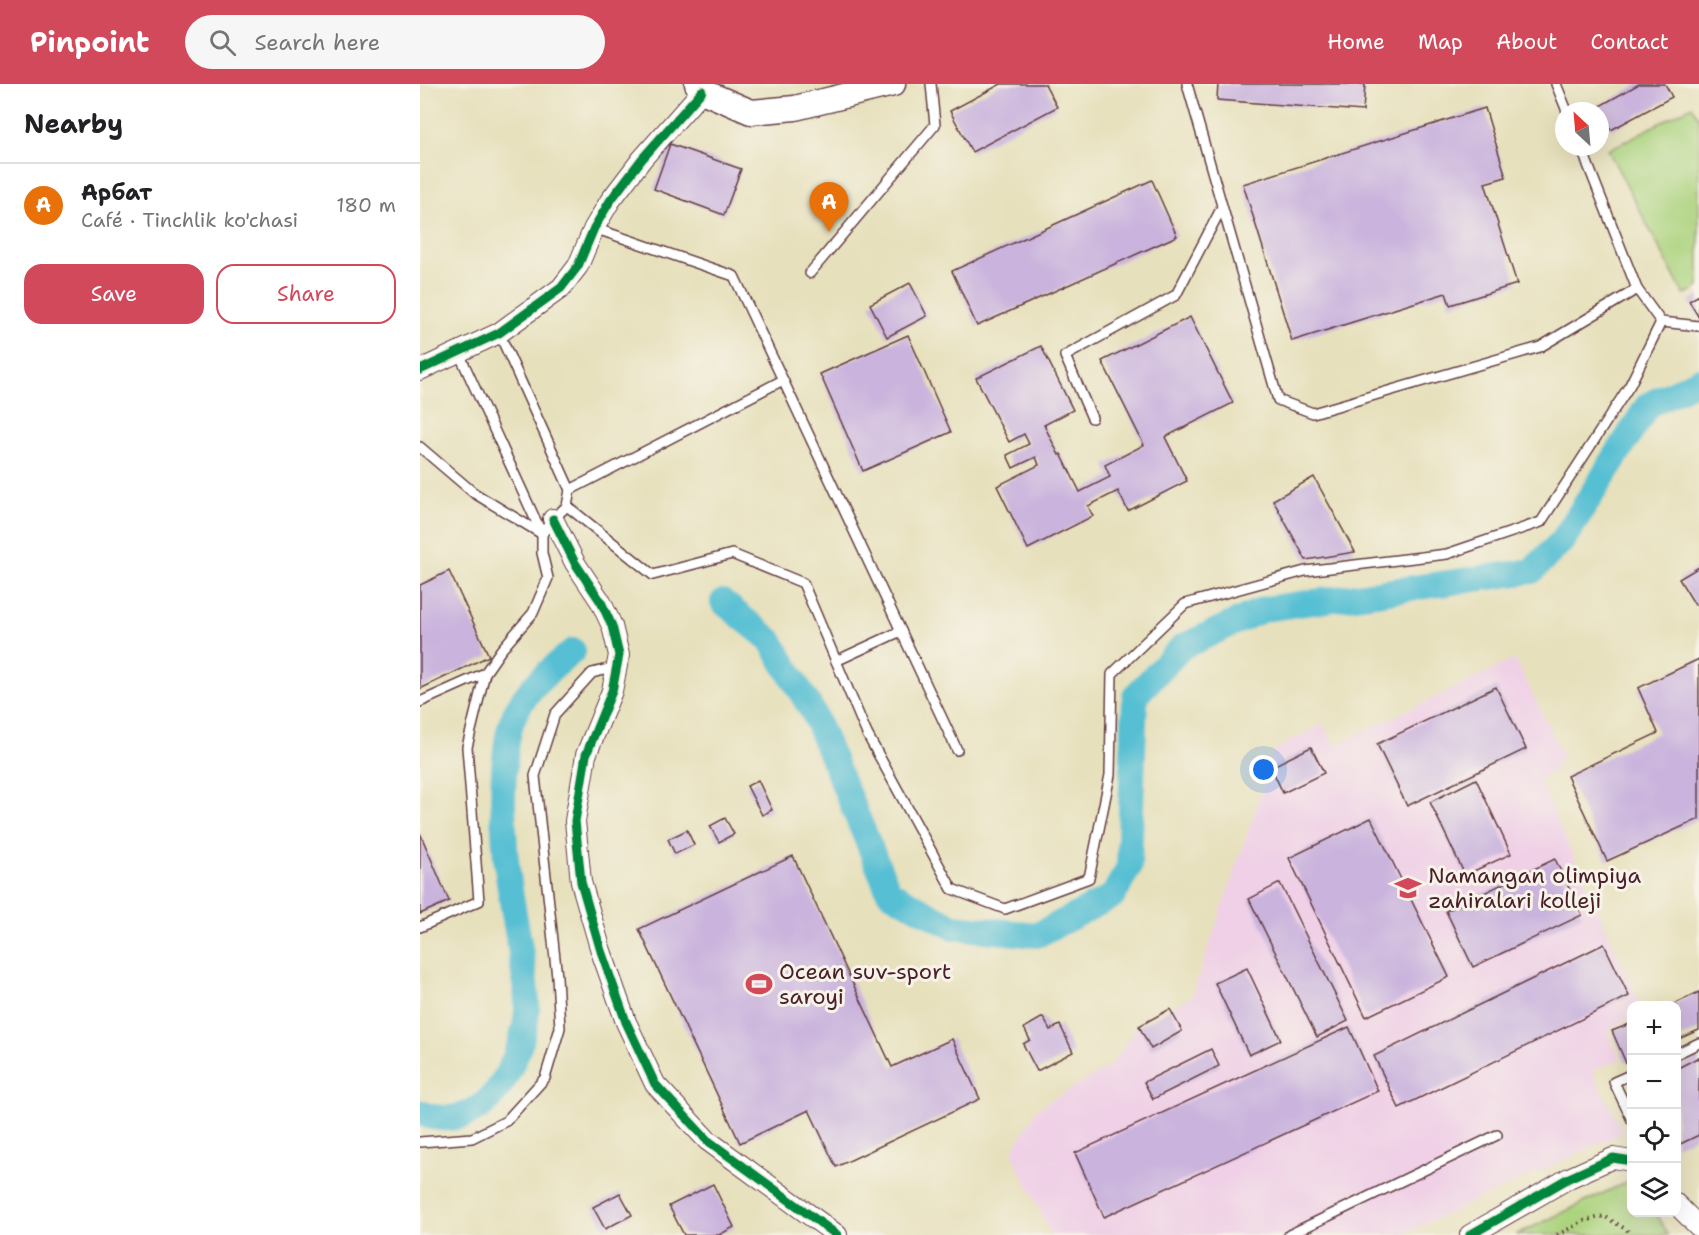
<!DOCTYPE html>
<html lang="en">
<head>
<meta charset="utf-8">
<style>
	body { margin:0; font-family:"Shantell Sans",sans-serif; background:#f6f6f6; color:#202124 }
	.controls { position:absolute; right:18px; bottom:18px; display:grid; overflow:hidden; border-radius:12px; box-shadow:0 6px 24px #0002 }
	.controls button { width:54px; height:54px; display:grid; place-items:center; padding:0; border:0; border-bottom:2px solid #e0e0e0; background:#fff; color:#202124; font:30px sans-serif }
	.compass { position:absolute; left:1135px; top:18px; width:54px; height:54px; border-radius:50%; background:#fff; box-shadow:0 6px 24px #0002; rotate:334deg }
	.you { position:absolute; left:844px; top:686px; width:21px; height:21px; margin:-15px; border:4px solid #fff; border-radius:50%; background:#1a73e8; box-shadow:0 0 0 9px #1a73e833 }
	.badge { display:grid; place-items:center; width:39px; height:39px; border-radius:50%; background:#d1495b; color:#fff; font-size:20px; font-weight:700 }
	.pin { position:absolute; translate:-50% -50px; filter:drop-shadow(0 2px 3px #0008) }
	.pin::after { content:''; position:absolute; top:32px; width:21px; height:18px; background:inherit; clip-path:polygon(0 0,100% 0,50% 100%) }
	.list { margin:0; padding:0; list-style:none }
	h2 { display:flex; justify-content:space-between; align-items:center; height:78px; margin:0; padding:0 24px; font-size:26px }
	h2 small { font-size:20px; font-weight:400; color:#757577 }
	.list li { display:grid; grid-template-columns:39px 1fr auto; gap:18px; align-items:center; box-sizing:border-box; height:84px; padding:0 24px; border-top:2px solid #e0e0e0 }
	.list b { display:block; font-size:22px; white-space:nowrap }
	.list p { margin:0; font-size:20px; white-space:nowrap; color:#757577 }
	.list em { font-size:20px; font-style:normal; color:#757577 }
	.actions { display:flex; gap:12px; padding:18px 24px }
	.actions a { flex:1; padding:14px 0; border:2px solid #d1495b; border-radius:18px; text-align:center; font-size:21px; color:#d1495b }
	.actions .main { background:#d1495b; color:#fff }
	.icon { flex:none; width:33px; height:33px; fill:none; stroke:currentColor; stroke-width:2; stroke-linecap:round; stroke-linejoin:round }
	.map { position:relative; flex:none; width:1279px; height:1151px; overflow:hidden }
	header { display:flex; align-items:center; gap:36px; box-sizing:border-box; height:84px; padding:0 30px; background:#d1495b; color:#fff }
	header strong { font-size:28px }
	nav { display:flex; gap:33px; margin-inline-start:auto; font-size:21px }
	.search { width:420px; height:54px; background:#f6f6f6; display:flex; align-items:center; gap:15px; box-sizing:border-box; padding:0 21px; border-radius:33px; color:#757577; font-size:22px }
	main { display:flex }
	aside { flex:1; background:#fff }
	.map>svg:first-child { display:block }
</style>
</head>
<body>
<header>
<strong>Pinpoint</strong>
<div class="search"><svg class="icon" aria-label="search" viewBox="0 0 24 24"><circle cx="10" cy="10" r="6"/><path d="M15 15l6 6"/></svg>Search here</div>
<nav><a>Home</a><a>Map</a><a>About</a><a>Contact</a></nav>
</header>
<main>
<aside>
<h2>Nearby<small></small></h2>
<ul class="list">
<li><span class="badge" style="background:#e8710a">A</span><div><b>Арбат</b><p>Café · Tinchlik ko'chasi</p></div><em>180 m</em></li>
</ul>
<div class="actions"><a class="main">Save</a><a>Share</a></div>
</aside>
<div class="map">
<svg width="1279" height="1151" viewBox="0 0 1279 1151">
	<rect width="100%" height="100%" fill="#f7f3e8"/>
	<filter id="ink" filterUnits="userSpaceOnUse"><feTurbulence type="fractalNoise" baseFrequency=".0167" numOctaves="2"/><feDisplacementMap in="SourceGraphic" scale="12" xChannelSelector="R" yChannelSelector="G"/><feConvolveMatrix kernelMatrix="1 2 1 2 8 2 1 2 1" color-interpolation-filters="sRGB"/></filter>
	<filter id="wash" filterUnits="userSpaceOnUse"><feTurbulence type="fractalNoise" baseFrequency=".008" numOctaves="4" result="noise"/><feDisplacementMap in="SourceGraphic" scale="24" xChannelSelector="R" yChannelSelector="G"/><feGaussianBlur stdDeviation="1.35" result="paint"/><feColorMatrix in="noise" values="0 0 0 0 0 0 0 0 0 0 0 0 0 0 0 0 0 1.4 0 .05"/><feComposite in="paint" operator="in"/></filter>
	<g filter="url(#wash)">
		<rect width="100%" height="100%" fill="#e7e0bc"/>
		<path fill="#efd0e6" d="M1095,575L1143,671L1134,686L1119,696L1221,921L1212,922L1211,934L1187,947L1200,975L1172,987L1204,1048L982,1151H631L592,1068L617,1025L690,982L715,945L772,912L856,665L903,640L915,661Z"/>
		<g fill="#acd37e" stroke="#7b7954" stroke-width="1.5">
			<path d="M1272,22L1279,35V203L1264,211L1188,66Z"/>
			<path d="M1211,1096L1212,1128L1236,1129L1248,1151H1096Z"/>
		</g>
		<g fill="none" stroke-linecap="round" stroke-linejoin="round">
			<g stroke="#56bfd3" stroke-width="26">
				<path d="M303,518L350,556L393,628L469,808L533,843L617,851L693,812L709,783L715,612L762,563L844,525L1112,487L1143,456L1228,321L1279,296"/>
				<path d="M0,1029C21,1037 41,1036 60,1023C73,1014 81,1002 88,988C98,969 105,949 107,928C108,916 105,903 104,891C99,848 87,804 85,761C82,726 82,681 89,647C97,611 126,590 153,567"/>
			</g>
		</g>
		<g id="blocks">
			<g fill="#cab4dd">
				<path d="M581,0H625L637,23L552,68L530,27Z"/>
				<path d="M798,0H945L943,27L797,16Z"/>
				<path d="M1219,0H1245L1252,13L1191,46L1178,23Z"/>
				<path d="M1065,24L1086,93L1065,99L1097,200L1030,221L1026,209L872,257L823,100Z"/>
				<path d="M250,60L321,85L304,131L234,105Z"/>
				<path d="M732,96L757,152L557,242L532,187Z"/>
				<path d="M490,199L507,232L467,253L450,220Z"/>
				<path d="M1279,211V234L1269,217Z"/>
				<path d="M770,233L813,319L745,353L767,397L708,427L698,407L668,422L673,432L608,465L577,402L619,381L616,373L593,384L587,371L609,360L604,350L589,358L556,294L621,262L653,326L624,341L639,371L641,370L660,408L690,393L685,381L724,361L682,277Z"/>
				<path d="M488,251L531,348L443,387L400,290Z"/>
				<path d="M894,393L935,468L886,476L853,416Z"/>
				<path d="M1279,483V518L1275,521L1259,495Z"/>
				<path d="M29,487L69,572L0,605V501Z"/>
				<path d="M1279,575V735L1187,777L1147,692L1238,649L1218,604Z"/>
				<path d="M1076,603L1106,665L987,722L957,660Z"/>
				<path d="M891,663L904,689L863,709L851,683Z"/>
				<path d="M1056,695L1091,770L1045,791L1010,718Z"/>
				<path d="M338,696L352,726L342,731L327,702Z"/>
				<path d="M305,734L314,750L299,758L290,742Z"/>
				<path d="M951,734L1029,893L946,933L869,774Z"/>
				<path d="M267,746L274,761L255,770L248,755Z"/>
				<path d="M0,749L29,817L0,830Z"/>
				<path d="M373,772L472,983L532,955L560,1015L416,1083L389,1026L320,1059L219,845Z"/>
				<path d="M1135,775L1162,831L1053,883L1026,827Z"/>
				<path d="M860,799L928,937L897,953L829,815Z"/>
				<path d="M1184,860L1209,912L979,1024L954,972Z"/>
				<path d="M827,884L861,956L829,971L795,899Z"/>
				<path d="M1279,908V946L1256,956V922H1250Z"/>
				<path d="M750,925L762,947L731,965L719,942Z"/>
				<path d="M623,933L630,946L640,941L653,968L617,987L603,960L610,956L604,944Z"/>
				<path d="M1212,939V976L1206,979L1192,947Z"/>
				<path d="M929,943L958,1007L684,1133L655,1069Z"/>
				<path d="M791,965L799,982L733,1015L724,998Z"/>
				<path d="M1279,973V1051L1256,1062V985Z"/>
				<path d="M293,1100L314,1143L299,1151H264L249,1122Z"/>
				<path d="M200,1109L212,1131L185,1145L173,1123Z"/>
			</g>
		</g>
	</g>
	<g filter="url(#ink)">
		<use href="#blocks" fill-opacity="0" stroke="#623c41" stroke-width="1.5"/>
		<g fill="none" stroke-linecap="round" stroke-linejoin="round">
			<g stroke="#623c41" stroke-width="12">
				<g id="service">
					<path d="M767,0L858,316L893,329L1120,263L1217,205"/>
					<path d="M1136,0L1147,27"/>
					<path d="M1161,63L1217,205L1241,238L1279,242"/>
					<path d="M174,144L314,192L537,666"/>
					<path d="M390,189L515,41L511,0"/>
					<path d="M38,267L122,450"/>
					<path d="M672,334L645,272L756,211L802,123"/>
					<path d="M0,363L54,409L122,450"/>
					<path d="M150,406L363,296"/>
					<path d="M147,422L233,491L312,470L383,499L447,650L532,805L585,825L669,794L690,691L692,590L765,520L885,487L1027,470L1121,438L1210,301L1241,238"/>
					<path d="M416,577L481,547"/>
					<path d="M0,618L65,589"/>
					<path d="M0,843L59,817L47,663L65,589L81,566L113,529L128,494L122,469V450L133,435L147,422L150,406L79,249"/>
					<path d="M1256,970L1279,959"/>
					<path d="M1212,990L1194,998L1212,1036"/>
					<path d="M0,1058L52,1054L86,1037L125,994L140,944L137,893L115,692L135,630L172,589L196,583"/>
					<path d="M869,1151L1077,1051"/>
				</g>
			</g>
			<g stroke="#623c41" stroke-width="22">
				<g id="minor">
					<path d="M0,286L79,249L141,204L158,182L174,144L190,117L222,75L282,7"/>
					<path d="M133,435L155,479L181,518L192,542L199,571L192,607L166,671L155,737L161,798L181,867L206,938L235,1000L287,1056L417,1151"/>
					<path d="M1256,1120L1279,1143"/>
					<path d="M1050,1151L1149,1094L1193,1074L1212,1077"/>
				</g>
			</g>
			<g stroke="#623c41" stroke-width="27">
				<path id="tertiary" d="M277,0L282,7L331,28L375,24L473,0"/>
			</g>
			<path stroke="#623c41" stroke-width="4" stroke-dasharray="1.5 4.5" stroke-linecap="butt" d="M1137,1151L1164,1137L1184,1132L1207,1146L1210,1151"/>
			<use href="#service" stroke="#fff" stroke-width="9"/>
			<use href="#minor" stroke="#fff" stroke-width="20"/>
			<use href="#tertiary" stroke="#fff" stroke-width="24"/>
			<g stroke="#f7f3e8" stroke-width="13">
				<g id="cycleway">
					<path d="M0,286L79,249L141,204L158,182L174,144L190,117L222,75L282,7"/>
					<path d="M133,435L155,479L181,518L192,542L199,571L192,607L166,671L155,737L161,798L181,867L206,938L235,1000L287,1056L417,1151"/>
					<path d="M1050,1151L1149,1094L1193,1074L1212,1077"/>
				</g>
			</g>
			<use href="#cycleway" stroke="#00873e" stroke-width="9"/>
		</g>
	</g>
	<defs>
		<g id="university-bare" transform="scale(2.07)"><path d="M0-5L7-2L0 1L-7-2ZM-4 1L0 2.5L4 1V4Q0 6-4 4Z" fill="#d1495b" stroke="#f7f3e8" stroke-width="2.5" paint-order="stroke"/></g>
		<g id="stadium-bare" transform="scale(2.07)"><path d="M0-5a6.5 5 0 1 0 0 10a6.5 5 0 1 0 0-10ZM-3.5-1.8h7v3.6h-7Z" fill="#d1495b" stroke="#f7f3e8" stroke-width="2.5" paint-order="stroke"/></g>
	</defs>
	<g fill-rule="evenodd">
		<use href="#university-bare" x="988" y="804"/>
		<use href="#stadium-bare" x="339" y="900"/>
	</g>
	<g text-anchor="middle" stroke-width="6" stroke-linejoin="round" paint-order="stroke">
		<g font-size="22" fill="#4a1f2b" stroke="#f7f3e8" text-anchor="start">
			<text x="1008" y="799">Namangan olimpiya<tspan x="1008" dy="25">zahiralari kolleji</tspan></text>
			<text x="359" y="895">Ocean suv-sport<tspan x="359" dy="25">saroyi</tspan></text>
		</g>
	</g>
</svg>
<div class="controls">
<button>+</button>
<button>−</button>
<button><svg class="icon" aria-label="locate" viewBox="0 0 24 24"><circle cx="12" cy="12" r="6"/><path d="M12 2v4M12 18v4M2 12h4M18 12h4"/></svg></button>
<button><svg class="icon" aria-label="layers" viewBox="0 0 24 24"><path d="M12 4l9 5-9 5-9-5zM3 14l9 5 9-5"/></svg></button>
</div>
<svg class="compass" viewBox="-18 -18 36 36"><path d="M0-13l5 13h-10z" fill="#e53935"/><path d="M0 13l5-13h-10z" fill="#757577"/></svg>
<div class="you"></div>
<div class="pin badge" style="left:409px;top:148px;background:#e8710a">A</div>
</div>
</main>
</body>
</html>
